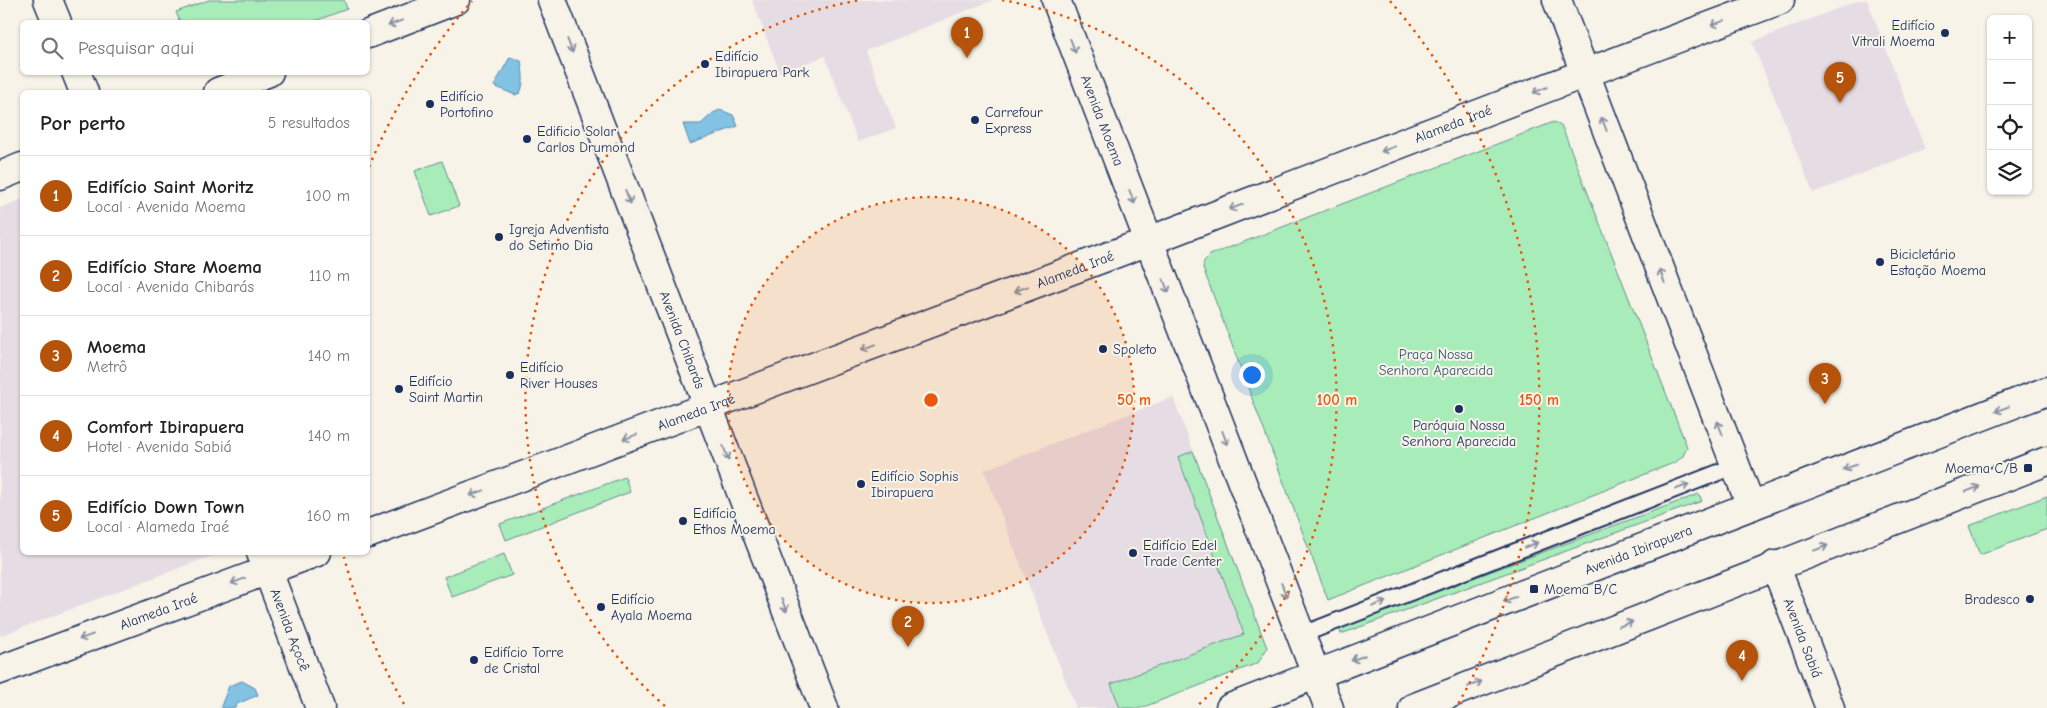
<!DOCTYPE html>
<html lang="pt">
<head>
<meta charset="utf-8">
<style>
	body { margin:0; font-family:"Comic Neue",sans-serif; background:#f2f2f2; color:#222 }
	.controls { position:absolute; right:15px; top:15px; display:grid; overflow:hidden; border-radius:8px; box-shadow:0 1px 4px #0004 }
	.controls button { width:45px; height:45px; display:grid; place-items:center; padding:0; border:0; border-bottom:1px solid #e0e0e0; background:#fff; color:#222; font:25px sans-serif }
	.you { position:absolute; left:1251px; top:374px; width:18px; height:18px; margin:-12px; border:4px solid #fff; border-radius:50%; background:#1a73e8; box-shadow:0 0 0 8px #1a73e833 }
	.badge { display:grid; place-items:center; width:32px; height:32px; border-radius:50%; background:#b45309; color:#fff; font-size:16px; font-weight:700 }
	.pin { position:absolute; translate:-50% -41px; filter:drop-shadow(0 1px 2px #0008) }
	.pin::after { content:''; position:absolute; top:26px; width:18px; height:15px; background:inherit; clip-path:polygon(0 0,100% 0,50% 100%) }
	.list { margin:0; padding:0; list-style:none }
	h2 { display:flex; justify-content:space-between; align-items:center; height:65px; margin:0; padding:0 20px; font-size:21px }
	h2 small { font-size:16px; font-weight:400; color:#767676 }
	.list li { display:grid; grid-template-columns:32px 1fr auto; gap:15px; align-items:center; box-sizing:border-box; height:80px; padding:0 20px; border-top:1px solid #e0e0e0 }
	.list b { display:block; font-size:19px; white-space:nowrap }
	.list p { margin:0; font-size:16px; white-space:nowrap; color:#767676 }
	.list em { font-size:16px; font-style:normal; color:#767676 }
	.icon { flex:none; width:28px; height:28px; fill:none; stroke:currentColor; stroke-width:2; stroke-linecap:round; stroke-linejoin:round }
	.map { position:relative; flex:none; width:2047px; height:708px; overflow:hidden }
	.search { position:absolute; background:#fff; box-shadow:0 1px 4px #0004; left:20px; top:20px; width:350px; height:55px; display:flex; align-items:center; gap:12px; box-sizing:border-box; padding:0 18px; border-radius:8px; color:#767676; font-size:19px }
	.panel { position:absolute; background:#fff; box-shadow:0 1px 4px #0004; left:20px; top:90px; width:350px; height:465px; border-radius:8px }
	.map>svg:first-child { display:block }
</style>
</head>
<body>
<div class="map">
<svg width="2047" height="708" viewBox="0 0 2047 708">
	<rect width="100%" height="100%" fill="#f7f3e8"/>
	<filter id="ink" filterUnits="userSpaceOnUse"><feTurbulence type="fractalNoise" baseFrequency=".02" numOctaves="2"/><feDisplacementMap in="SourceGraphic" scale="10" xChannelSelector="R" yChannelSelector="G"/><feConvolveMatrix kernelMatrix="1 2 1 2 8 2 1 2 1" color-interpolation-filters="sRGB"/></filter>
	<g filter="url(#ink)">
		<g fill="#e6dde4">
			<path d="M752,0H993L866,51L896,128L858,142L825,56L780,73Z"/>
			<path d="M1859,0H1867L1925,149L1813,193L1752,42Z"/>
			<path d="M22,199V552L219,553L0,636V208Z"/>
			<path d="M1173,397L1267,648L1258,663L1141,708H1076L984,470Z"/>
		</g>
		<g fill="#a8edb9" stroke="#628e8c">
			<path d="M209,0H344L347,9L312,22H180L176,12Z"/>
			<path d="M1554,122L1562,127L1687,447L1683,456L1676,462L1328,600L1203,268L1204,261L1210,255Z"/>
			<path d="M442,161L459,206L431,216L415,171Z"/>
			<path d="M1193,451L1267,648L1258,663L1141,708H1120L1111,684L1244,634L1178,457Z"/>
			<path d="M625,477L630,492L506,540L500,524Z"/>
			<path d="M1699,494L1702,501L1341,634L1339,628Z"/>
			<path d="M2047,496V529L1980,555L1969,526Z"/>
			<path d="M504,554L512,575L452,597L444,577Z"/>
		</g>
		<g fill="#82c2e3" stroke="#5987ae">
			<path d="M510,57L521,61C523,73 525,82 520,93L515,95L494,86Z"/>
			<path d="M720,110L733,115L738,126L690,144L683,124H701L713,113Z"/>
			<path d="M242,681L255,688L258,695L237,704L235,708H222L221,706L229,686Z"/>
		</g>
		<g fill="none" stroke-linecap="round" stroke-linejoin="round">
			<g stroke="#1b2f5e" stroke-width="19">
				<path id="lane" d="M1301,635L1735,466"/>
			</g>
			<g stroke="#1b2f5e" stroke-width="31">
				<g id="street">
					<path d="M48,0L57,22"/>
					<path id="s1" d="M552,0L824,708"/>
					<path id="s2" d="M1056,0L1329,708"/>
					<path d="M1557,0L1751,506"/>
					<path d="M368,34L456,0"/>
					<path d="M76,72L84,92"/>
					<path d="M218,92L269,72"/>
					<path d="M0,176L22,167"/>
					<path id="s3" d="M368,534C628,437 889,341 1149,241C1359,160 1569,78 1780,0"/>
					<path id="s4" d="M261,553L320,708"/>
					<path id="s5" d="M1775,565L1830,708"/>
					<path id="s6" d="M0,670L317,552"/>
				</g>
			</g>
			<g stroke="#1b2f5e" stroke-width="31">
				<g id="primary">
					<path id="s7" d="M1230,708L2047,391"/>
					<path d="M1413,708L2047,461"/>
				</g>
			</g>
			<use href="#lane" stroke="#f7f3e8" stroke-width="15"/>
			<use href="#street" stroke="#f7f3e8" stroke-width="28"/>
			<use href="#primary" stroke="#f7f3e8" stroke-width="28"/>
		</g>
		<defs><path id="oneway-shaft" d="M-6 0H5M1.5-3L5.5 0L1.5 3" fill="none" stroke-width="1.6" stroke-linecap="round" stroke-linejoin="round" transform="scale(1.25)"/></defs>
		<g stroke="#8991a3">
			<use href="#oneway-shaft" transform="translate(395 23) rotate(159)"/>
			<use href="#oneway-shaft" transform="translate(1718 23) rotate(160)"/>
			<use href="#oneway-shaft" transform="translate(570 46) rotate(69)"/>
			<use href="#oneway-shaft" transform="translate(1073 46) rotate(69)"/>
			<use href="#oneway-shaft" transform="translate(1540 90) rotate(158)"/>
			<use href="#oneway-shaft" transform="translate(1604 124) rotate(-111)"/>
			<use href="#oneway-shaft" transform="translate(1388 149) rotate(159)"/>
			<use href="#oneway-shaft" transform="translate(628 197) rotate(69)"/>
			<use href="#oneway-shaft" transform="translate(1132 197) rotate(69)"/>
			<use href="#oneway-shaft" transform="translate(1236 207) rotate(159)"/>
			<use href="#oneway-shaft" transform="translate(1662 276) rotate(-111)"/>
			<use href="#oneway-shaft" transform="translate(1166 286) rotate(69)"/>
			<use href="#oneway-shaft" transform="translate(1021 289) rotate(159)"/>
			<use href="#oneway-shaft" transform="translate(869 347) rotate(159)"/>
			<use href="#oneway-shaft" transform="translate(2002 409) rotate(159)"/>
			<use href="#oneway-shaft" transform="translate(1720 428) rotate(-111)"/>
			<use href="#oneway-shaft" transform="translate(630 437) rotate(160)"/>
			<use href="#oneway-shaft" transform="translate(1225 438) rotate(69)"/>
			<use href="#oneway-shaft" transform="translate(726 453) rotate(69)"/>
			<use href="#oneway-shaft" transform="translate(1850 467) rotate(159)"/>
			<use href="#oneway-shaft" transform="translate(1682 487) rotate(-21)"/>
			<use href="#oneway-shaft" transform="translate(1973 489) rotate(-21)"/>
			<use href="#oneway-shaft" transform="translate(477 493) rotate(160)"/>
			<use href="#oneway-shaft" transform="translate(1531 545) rotate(-21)"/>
			<use href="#oneway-shaft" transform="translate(1821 548) rotate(-21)"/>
			<use href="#oneway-shaft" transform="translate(238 581) rotate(160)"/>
			<use href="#oneway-shaft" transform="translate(1284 590) rotate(69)"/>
			<use href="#oneway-shaft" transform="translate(1510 599) rotate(159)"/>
			<use href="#oneway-shaft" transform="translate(1379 604) rotate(-21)"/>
			<use href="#oneway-shaft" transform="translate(784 605) rotate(69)"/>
			<use href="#oneway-shaft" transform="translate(1626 624) rotate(-21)"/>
			<use href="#oneway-shaft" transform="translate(86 637) rotate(160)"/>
			<use href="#oneway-shaft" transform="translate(1358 658) rotate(159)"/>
			<use href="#oneway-shaft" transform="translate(1475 684) rotate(-21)"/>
		</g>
	</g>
	<circle cx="931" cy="400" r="203" fill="#e8590c" fill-opacity=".12"/>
	<g fill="none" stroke="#e8590c" stroke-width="2.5" stroke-dasharray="2.5 5">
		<circle cx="931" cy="400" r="203"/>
		<path d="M665 706A406 406 0 0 1 860 0M1002 0A406 406 0 0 1 1197 706"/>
		<path d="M404 704A608 608 0 0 1 344 557M369 167A608 608 0 0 1 472 1M1390 1A608 608 0 0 1 1458 704"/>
	</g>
	<g fill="#1b2f5e" stroke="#f7f3e8" stroke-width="2">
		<circle cx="1945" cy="33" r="5"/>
		<circle cx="705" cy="64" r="5"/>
		<circle cx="430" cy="104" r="5"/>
		<circle cx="975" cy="120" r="5"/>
		<circle cx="527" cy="139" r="5"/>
		<circle cx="499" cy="237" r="5"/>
		<circle cx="1880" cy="262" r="5"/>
		<circle cx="1103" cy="349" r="5"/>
		<circle cx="510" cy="375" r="5"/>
		<circle cx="399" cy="389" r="5"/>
		<circle cx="1459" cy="409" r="5"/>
		<rect x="2023" y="463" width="10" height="10" rx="2.5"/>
		<circle cx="861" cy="484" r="5"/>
		<circle cx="683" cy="521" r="5"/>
		<circle cx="1133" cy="553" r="5"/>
		<rect x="1529" y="584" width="10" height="10" rx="2.5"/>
		<circle cx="2030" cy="599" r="5"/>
		<circle cx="601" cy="607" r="5"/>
		<circle cx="474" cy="660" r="5"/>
	</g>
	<g text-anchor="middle" stroke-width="4" stroke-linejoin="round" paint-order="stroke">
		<g font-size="14" fill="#1b2f5e" stroke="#f7f3e8" text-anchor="start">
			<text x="1935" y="30" text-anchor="end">Edifício<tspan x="1935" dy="16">Vitrali Moema</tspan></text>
			<text x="715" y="61">Edifício<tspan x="715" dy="16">Ibirapuera Park</tspan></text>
			<text x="440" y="101">Edifício<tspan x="440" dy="16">Portofino</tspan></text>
			<text x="985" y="117">Carrefour<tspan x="985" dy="16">Express</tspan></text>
			<text x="537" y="136">Edificio Solar<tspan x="537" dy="16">Carlos Drumond</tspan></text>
			<text x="509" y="234">Igreja Adventista<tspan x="509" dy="16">do Setimo Dia</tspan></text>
			<text x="1890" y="259">Bicicletário<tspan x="1890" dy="16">Estação Moema</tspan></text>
			<text x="1113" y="354">Spoleto</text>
			<text x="520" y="372">Edifício<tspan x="520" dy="16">River Houses</tspan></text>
			<text x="409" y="386">Edifício<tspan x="409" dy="16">Saint Martin</tspan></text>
			<text x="1459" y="430" text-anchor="middle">Paróquia Nossa<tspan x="1459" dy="16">Senhora Aparecida</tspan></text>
			<text x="2018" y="473" text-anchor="end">Moema C/B</text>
			<text x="871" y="481">Edifício Sophis<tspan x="871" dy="16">Ibirapuera</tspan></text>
			<text x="693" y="518">Edifício<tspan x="693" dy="16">Ethos Moema</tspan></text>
			<text x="1143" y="550">Edifício Edel<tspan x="1143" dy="16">Trade Center</tspan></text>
			<text x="1544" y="594">Moema B/C</text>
			<text x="611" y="604">Edifício<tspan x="611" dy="16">Ayala Moema</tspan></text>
			<text x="2020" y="604" text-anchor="end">Bradesco</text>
			<text x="484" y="657">Edifício Torre<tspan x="484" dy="16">de Cristal</tspan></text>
		</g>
		<g font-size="14" fill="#1b2f5e" stroke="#f7f3e8">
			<text dy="5" stroke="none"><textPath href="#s2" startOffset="129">Avenida Moema</textPath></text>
			<text dy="5" stroke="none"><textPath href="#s3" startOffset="1160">Alameda Iraé</textPath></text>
			<text dy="5" stroke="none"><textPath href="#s3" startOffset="755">Alameda Iraé</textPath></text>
			<text dy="5" stroke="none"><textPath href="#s1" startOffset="364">Avenida Chibarás</textPath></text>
			<text dy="5" stroke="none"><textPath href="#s3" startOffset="350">Alameda Iraé</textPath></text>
			<text dy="5" stroke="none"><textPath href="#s7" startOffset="438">Avenida Ibirapuera</textPath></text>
			<text dy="5" stroke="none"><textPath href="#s6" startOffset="169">Alameda Iraé</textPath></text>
			<text dy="5" stroke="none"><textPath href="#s4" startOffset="82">Avenida Açocê</textPath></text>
			<text dy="5" stroke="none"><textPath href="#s5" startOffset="78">Avenida Sabiá</textPath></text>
		</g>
		<g font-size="14" fill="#375570" stroke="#f7f3e8">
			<text x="1436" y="359">Praça Nossa<tspan x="1436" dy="16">Senhora Aparecida</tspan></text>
		</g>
	</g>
	<circle cx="931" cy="400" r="8" fill="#e8590c" stroke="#f7f3e8" stroke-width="2.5"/>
	<g font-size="15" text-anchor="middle" font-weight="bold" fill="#e8590c" stroke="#f7f3e8" stroke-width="4" stroke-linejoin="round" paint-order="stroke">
		<text x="1134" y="405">50 m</text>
		<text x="1337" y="405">100 m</text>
		<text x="1539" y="405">150 m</text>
	</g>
</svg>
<div class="controls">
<button>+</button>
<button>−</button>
<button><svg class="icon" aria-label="locate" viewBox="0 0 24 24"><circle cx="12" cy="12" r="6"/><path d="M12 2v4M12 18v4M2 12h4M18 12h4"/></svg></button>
<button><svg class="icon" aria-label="layers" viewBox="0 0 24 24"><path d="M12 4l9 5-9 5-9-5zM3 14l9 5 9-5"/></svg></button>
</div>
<div class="you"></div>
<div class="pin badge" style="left:967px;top:58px">1</div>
<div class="pin badge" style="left:908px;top:647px">2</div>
<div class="pin badge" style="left:1825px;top:404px">3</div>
<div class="pin badge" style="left:1742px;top:681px">4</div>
<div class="pin badge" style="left:1840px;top:103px">5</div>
<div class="search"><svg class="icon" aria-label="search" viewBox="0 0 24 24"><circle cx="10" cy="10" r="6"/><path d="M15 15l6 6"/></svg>Pesquisar aqui</div>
<section class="panel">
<h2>Por perto<small>5 resultados</small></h2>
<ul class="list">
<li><span class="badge">1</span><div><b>Edifício Saint Moritz</b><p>Local · Avenida Moema</p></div><em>100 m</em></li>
<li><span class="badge">2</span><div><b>Edifício Stare Moema</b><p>Local · Avenida Chibarás</p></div><em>110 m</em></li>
<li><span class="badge">3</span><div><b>Moema</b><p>Metrô</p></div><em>140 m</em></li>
<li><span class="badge">4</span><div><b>Comfort Ibirapuera</b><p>Hotel · Avenida Sabiá</p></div><em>140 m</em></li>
<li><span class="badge">5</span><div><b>Edifício Down Town</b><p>Local · Alameda Iraé</p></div><em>160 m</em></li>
</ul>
</section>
</div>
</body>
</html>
